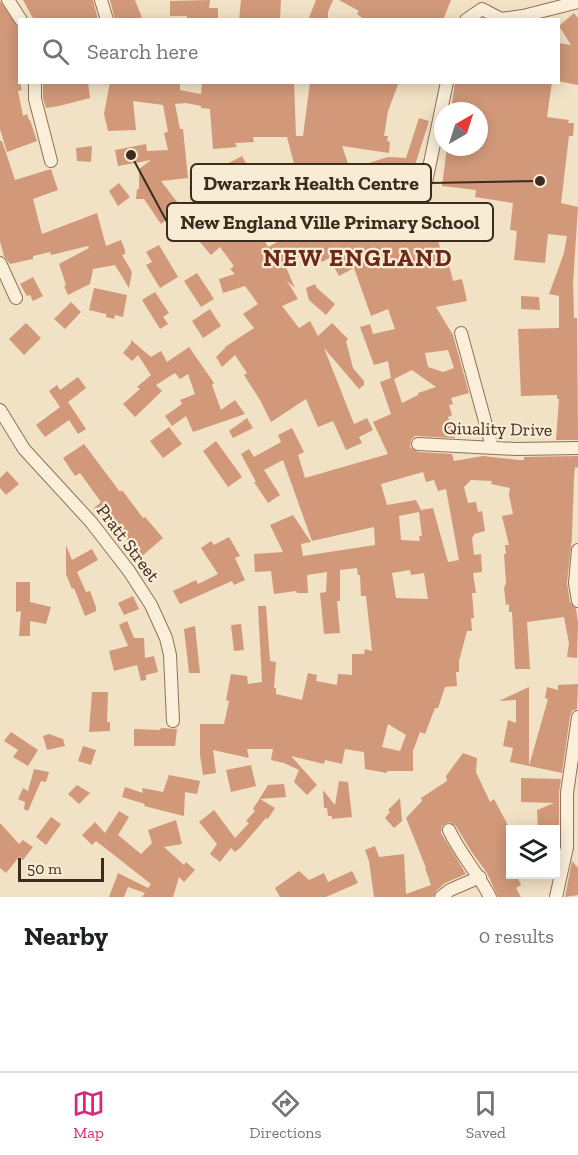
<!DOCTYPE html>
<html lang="en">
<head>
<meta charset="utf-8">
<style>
	body { margin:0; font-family:"Zilla Slab",serif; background:#f2f2f2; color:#202124 }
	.controls { position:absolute; right:18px; bottom:18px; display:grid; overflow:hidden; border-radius:0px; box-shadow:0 3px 15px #0003 }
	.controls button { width:54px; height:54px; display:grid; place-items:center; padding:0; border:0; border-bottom:2px solid #e0e0e0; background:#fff; color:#202124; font:30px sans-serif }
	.compass { position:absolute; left:434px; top:102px; width:54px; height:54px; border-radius:50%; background:#fff; box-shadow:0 3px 15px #0003; rotate:39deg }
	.scale { position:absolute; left:18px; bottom:15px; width:86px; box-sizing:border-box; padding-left:6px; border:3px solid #3d2b1e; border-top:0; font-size:16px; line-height:21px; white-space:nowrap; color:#3d2b1e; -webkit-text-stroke:4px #f8ecd5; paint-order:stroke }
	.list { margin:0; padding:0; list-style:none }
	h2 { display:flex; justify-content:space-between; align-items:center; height:78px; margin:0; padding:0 24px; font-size:26px }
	h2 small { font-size:20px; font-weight:400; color:#757577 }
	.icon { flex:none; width:33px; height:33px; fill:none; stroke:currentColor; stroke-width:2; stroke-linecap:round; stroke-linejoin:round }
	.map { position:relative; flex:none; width:578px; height:897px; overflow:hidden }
	.search { position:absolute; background:#fff; box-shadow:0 3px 15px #0003; left:18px; right:18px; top:18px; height:66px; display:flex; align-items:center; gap:15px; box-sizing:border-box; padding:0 21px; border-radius:0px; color:#757577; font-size:22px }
	.sheet { height:174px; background:#fff }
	nav { display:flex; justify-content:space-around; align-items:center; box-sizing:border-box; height:84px; border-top:2px solid #e0e0e0; background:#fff; font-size:16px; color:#757577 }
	nav a { display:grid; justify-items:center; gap:3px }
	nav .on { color:#db2777 }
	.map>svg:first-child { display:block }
</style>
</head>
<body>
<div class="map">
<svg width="578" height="897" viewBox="0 0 578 897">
	<rect width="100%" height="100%" fill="#f1e1c5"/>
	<g fill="#d19979" fill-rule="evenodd">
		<path d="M23,0H93L98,20H34Z"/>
		<path d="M110,0H135L142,18L115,20Z"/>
		<path d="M210,0L209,8H218V20H187V16H170V1Z"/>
		<path d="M241,0H281L280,20H239Z"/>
		<path d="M316,0H333L328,12V20H308Z"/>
		<path d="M339,0H451L443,20H365L357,14L359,11Z"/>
		<path d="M0,1L20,30V83L22,90L18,91L23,116L27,114L29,120H30L37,141L7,152L0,129Z"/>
		<path d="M574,13L578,18V85L558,81V43L571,45L559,26Z"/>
		<path d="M43,82H88L90,98L59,106L46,108L43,98Z"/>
		<path d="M110,82H175L180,84V90L201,94L202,82H294L296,136H303L310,82H399L388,111L384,136H388L387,141L390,142L389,153L342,146L350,169L388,157L406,158L419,118L429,121L415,165H417V170L414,195H406L407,177L385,181L388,198L395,197L399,219L426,211V210L436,211L434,226L443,258L445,262L448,261L453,281L462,279L467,301L436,307L453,335L469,393L451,398L453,404L449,405L452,415L448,417L455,438L415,436L411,440L410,447L418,452L452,454L454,461L483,456L519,460H524V457L578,456V468L575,467L574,477L572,537L567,583L570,602L576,609L578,622L577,658L567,657L569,643L564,617L527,622L530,669H515L512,612H509V604L506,605L504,588L506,583L504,554H506L505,545H509L502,516L513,514L509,495L510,488L491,484L492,481L471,480L464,487L468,503L476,502L478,512L482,511L485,531L474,534V536L472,537L474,555L481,554L482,572L473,573L476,593H472L474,618H471L472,631H467L459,661V672H456L457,686L445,687L438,708H435L425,734L420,732L413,751V771H387V773L365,769L364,752L345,749L342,764L325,760L324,764L291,756L317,785L307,795L294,782L299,770L284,763L271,760L273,749H247L249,758L213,750L216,773L203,775L200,755V724H224L229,701L226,700L231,674L247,676L248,684L262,682L258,606H266L270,661L276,662L274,688H276V694L302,700L308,673L317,675L316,681L337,685L338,674L352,675V654H364L365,649L372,651L366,596H361L360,575H358L357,568L340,570V601H337L340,633L324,634L320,593L326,592L327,572L307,575L308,593H297L296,591L274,594L271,571L255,572L254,554L283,552L270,525L293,515L311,542L301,544L303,556L375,545L374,527L312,541L283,460L264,470L280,495L268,503L254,482H256L241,454L249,449L254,457L281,442L278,435L292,428L304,452L298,455L305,478L388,454L373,422L391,414L380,382L391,378L388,361L374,365L360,327L370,324L373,334L395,329L388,309L371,316L354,268L339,276L329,258L322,262L314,249L289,262L285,265L295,288L287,281L298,299L282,306L299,328L310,321L318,336L332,323L348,339L346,341L353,368L364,381V385L359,389L324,348L354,424L367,418L373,430L359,437L362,443L346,450L333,421L318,427L306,399L271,422L260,400L244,375L247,373L235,355L222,367L216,357L225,348V347L254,328L243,314L258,304L245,286L223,293L219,279L235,274L230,269L234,266L220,247L211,255L192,233L205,222L215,234L234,220L244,233L256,226L268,247L287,237L269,209L265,212L254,198L233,208L228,198L206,212L189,187L203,178L206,182L232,169L229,163L242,156L258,185L262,181L272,195L298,179L287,137H253L254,142L235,143L237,147L213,149L210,109L201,108V106L186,103L175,104L180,129H183L188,178L161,181L181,207L161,224L144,199H136L137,189H139V169L151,160L118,166L115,150L146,144L147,151L168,150L164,133L168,132L163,105L133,101L136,130L108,131L104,114ZM325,182L335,207L311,223L296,198ZM448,350L454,368L443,372L428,367L425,353ZM412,370L436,387L418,393V395L402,403L394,379ZM423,472L426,482L434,480L438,491L446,489L459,560L448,562L433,508L421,510L416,500L387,505L381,484ZM419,512L422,536H419L420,541L401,540L399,516ZM410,570L411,575L424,573L428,599L396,598L392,573ZM388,724L406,735L400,751L382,747Z"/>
		<path d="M455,82H552L547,117L569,120L568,123H574L573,136H569L561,203L578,207L573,284L574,318H577L578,440H556L559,399H557V395L521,396L518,329L559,328V296L549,294L564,253L567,236L548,234L545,263L514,260L517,231L510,230L513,203L475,197L476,190L442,186L447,147H482L484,127H479V111H451Z"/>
		<path d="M0,141H2L15,180L51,169L58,190L33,199L42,234L97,213L106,246L121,240L125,250V254L122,255L132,272L129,288L115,265L93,269L90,284L68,295L64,286L66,285L59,264L89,248L88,246L51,255L50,252L33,256V259L10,264L4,256L0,241Z"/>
		<path d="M92,146L91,162L77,161L76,148Z"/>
		<path d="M119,183L130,197L118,206L109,191Z"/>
		<path d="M159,245L178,277L160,288L146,265L152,262L146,252Z"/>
		<path d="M197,273L214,299L201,307L184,281Z"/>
		<path d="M33,277L43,296L33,301L30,295L27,296L20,284Z"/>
		<path d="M315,284L317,288L335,304L326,315L309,300L306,288Z"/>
		<path d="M94,288L127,295L123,317L115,315L114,319L106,317V314L89,310Z"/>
		<path d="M155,292L169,313L163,317L168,324L160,329L142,300Z"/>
		<path d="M521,296L539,297L540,310L521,309Z"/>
		<path d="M71,302L81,312L65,329L54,319Z"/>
		<path d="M210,309L221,326L203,338L192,321Z"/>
		<path d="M26,323L41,338L24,355L9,339Z"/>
		<path d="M131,340L151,357L161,351L167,362L189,347L214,383L212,385L221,410L235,400L245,414L193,432L186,416L172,426L165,416L182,404L180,400L195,394L188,374L180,379L175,373L156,385L162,391L135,417L123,404L140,389L137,387L151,375L138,355L132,361L123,353L131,343Z"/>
		<path d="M78,377L86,388L68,402L86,429L78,434L69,420L45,437L36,425L60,407L49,391L57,385L60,390Z"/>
		<path d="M247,418L253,428L233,438L229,431Z"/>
		<path d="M169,427L182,444L163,458L150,441Z"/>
		<path d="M216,441L242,477L228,487L203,451Z"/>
		<path d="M84,444L120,492L122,490L143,518L145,517L163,538L142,556L117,528L114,531L94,508L101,502L80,473L75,476L63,458Z"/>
		<path d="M7,471L19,484L6,495L0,488V478Z"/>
		<path d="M229,537L240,556L235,558L245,580L234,585L232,581L180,604L173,591L196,580L198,584L218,574L201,548L211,541L214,545Z"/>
		<path d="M66,545L72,560L92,549L98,560L77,572L86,592L90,591L96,607V611L85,616L74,588L72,589L66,574Z"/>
		<path d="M16,582H30V602L51,607L46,624L30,621V636H19L21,611L16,612Z"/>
		<path d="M133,596L139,609L124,615L118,603Z"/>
		<path d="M127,621L134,638H144L145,658L154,656L158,672L146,675V680L141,681L137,665L114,671L109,651L128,646L119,625Z"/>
		<path d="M241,624L244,650L234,651L231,625Z"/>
		<path d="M195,626L200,673H189L184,629Z"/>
		<path d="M578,684L577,709L572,711L570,716L562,773L529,766L548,699L545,698L547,687L558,690V685Z"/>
		<path d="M529,687V766L510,762L513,748L503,746L508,720L516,723V700L499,701Z"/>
		<path d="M92,692H108L107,722H110V731L89,732Z"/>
		<path d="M161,728L177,729L175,746H134V729L160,730Z"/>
		<path d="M11,732L38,750L28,766L13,757L18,750L4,741Z"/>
		<path d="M49,734L63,739L65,746L47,750L43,736Z"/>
		<path d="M83,746L96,750L91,765L78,761Z"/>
		<path d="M463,753L477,758L476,772L490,802L494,799L510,829V874H516L521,885L516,888L521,897H498L487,873L471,851L456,826L449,822L442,826L441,833L466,874L445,883L436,891L433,897H374L369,861L365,850L375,846L379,857L404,854L406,894L431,885L425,868H426L406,818L422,801L421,798L447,781L446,776Z"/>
		<path d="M251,765L256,786L231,792L226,770Z"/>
		<path d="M34,769L49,772L46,782L41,781L28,811L24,809L25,802L18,799L23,788L28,791Z"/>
		<path d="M169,775L200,781L197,794L185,792L184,816L144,806L145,804L122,797L125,787L143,793L142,788L163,792Z"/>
		<path d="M521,778L561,779L559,793V842H555V830H538L537,810L554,803L521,802Z"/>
		<path d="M339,781L348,782L352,817L332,819V816H328L327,808H324L323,790L335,805Z"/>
		<path d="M284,784L286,797L260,799L275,808L268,819L266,818L241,847L235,852L231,848L220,862L210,854L217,844L199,822L214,810L235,838L249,823L246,821L255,811L253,809L268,785Z"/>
		<path d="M77,785L90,793L79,804L68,794Z"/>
		<path d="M400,798L402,821L394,828L385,818L390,812L388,810Z"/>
		<path d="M119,811L129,817L118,835L141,854L152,843L148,830L176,820L182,844L164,847L184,865L186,862L195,870L184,882L179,877L173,897H142L145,893L128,887L124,897H109L118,873L148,888L151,884L96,841L92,845L82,835L95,822L105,833Z"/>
		<path d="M51,817L61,824L46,845L36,837Z"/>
		<path d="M0,823L19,844L23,840L33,847L23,860L19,857L6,873L0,868Z"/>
		<path d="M572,861L578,868V895L565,897Z"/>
		<path d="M299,871L309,880L324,873L328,882L352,871L358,883L326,897H280L275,888Z"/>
	</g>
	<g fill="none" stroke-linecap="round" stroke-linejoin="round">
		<g stroke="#8d725a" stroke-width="14">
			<g id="minor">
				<path d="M8,0L21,20"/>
				<path d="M101,0L107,20"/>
				<path d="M466,20L482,9L501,19L523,16L578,2"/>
				<path d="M35,82V99L51,161"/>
				<path d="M426,182L447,82"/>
				<path d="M0,263L16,298"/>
				<path d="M461,333L492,447"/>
				<path d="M0,410L24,449L91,522L129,571L151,605L166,638L170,655L173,721"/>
				<path d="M418,444L516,449L578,448"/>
				<path d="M578,550L575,583L578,601"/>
				<path d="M449,830C460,854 478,873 490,897"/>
				<path d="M441,897L450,890L480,877"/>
				<path d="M556,897L567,847V793L578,717"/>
			</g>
		</g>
		<use href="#minor" stroke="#fbefd9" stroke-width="12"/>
	</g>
	<g text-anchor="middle" stroke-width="4.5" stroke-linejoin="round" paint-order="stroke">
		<g font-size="18" fill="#3d2b1e" stroke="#f8ecd5">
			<text transform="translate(498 429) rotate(1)" y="6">Qiuality Drive</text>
			<text transform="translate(128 543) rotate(53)" y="6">Pratt Street</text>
		</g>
		<g font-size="24" font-weight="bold" letter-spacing="1.5" fill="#6c281b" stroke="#f8ecd5">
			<text x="358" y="266">NEW ENGLAND</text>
		</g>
	</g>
	<path fill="none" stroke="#3d2b1e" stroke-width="2" d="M540 181L431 183M131 155L167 222"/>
	<g fill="#3d2b1e" stroke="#f8ecd5" stroke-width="2">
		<circle cx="540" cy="181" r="6"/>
		<circle cx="131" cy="155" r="6"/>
	</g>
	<g fill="#f8ecd5" stroke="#3d2b1e" stroke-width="2">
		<rect x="191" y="164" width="240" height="38" rx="6"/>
		<rect x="167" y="203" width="326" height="38" rx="6"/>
	</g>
	<g font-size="20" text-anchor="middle" font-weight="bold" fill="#3d2b1e">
		<text x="311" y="190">Dwarzark Health Centre</text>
		<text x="330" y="229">New England Ville Primary School</text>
	</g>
</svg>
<div class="controls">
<button><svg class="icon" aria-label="layers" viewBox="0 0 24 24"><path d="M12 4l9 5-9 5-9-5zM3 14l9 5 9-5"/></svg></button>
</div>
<svg class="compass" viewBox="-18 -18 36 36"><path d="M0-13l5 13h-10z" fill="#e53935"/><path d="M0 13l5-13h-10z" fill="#757577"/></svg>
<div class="scale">50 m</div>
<div class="search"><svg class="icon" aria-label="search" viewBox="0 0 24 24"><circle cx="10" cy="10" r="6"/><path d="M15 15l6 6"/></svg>Search here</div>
</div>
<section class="sheet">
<h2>Nearby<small>0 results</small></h2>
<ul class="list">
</ul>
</section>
<nav>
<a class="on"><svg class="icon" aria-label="map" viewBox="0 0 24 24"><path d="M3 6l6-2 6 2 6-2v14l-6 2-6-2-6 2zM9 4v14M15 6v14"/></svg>Map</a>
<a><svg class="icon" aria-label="directions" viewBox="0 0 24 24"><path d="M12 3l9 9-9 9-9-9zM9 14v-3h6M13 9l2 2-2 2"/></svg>Directions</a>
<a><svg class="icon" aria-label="saved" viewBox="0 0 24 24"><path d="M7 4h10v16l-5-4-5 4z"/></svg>Saved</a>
</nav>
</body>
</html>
